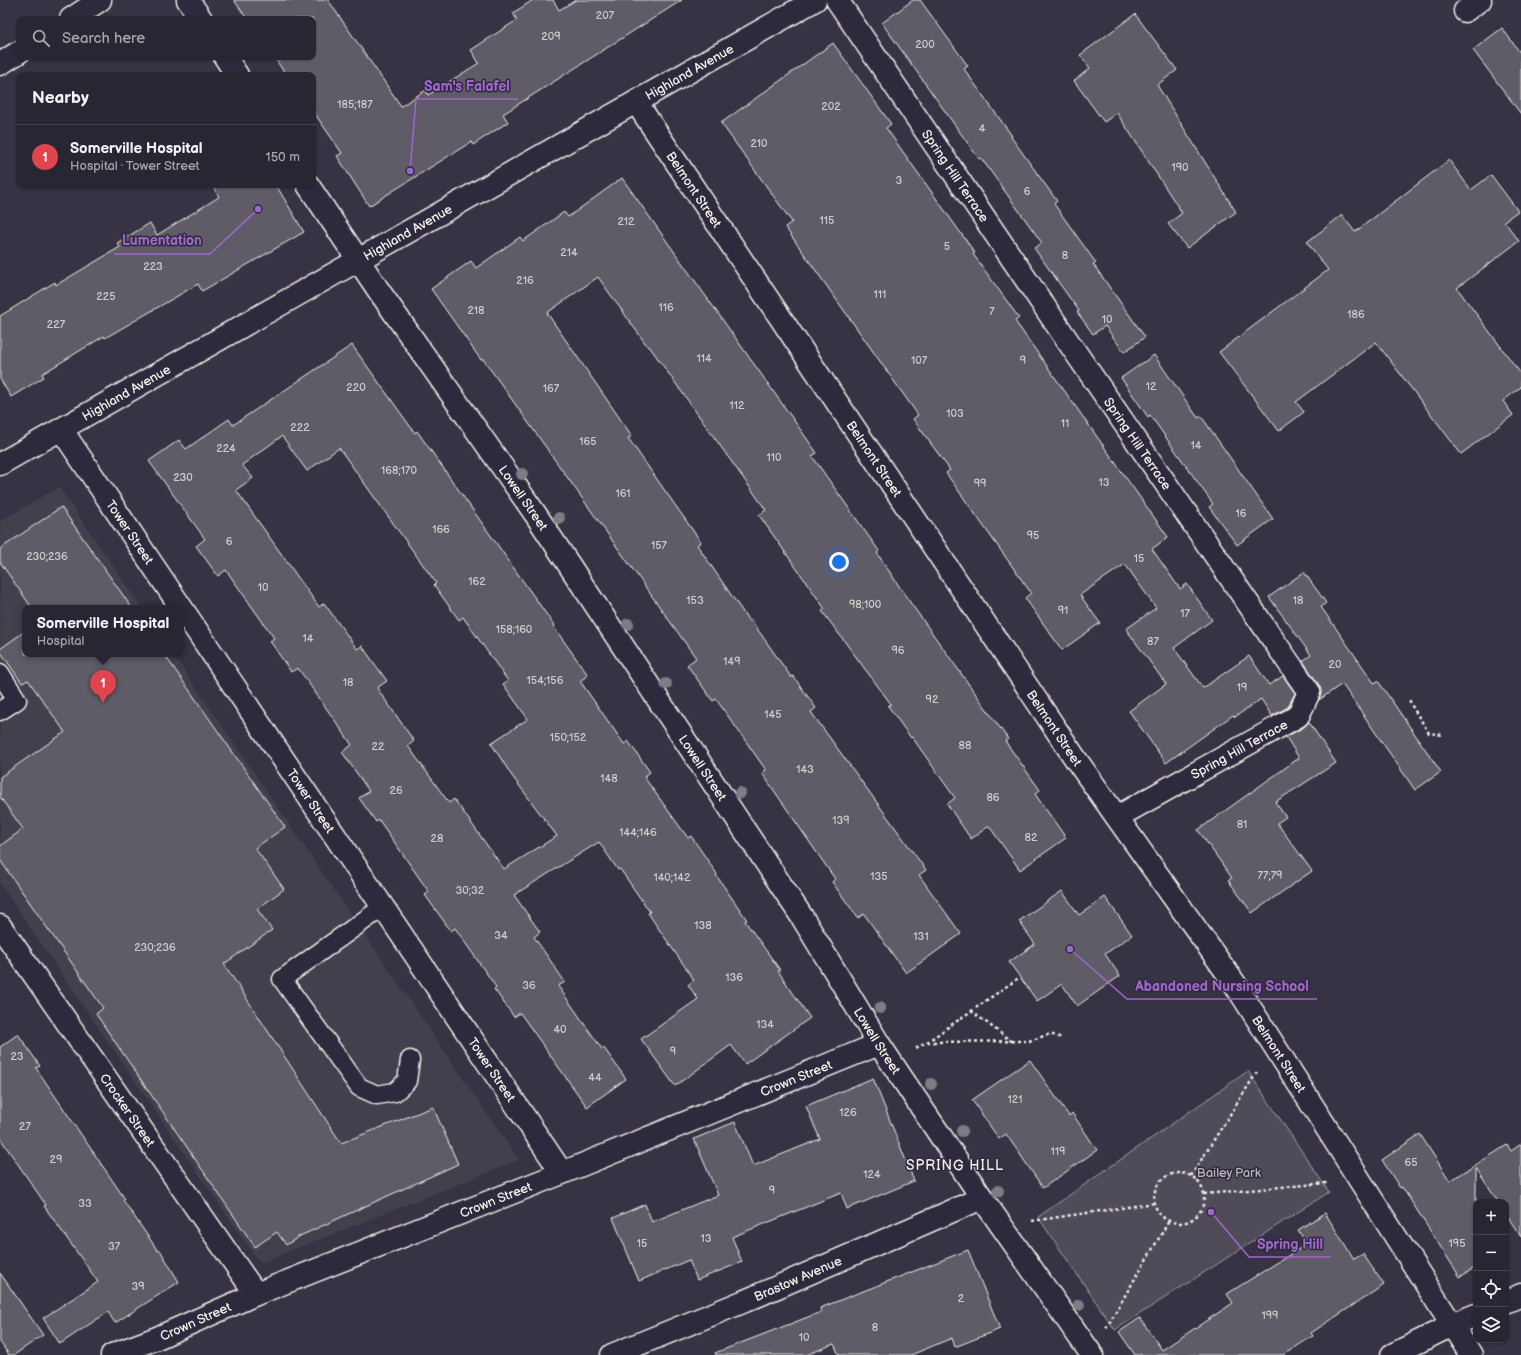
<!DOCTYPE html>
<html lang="en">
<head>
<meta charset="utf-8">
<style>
	body { margin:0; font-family:"Balsamiq Sans",sans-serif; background:#312e3b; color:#f1f3f6 }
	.controls { position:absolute; right:12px; bottom:12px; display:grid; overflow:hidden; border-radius:8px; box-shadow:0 1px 3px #0004 }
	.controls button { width:36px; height:36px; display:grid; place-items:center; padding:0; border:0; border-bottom:1px solid #45434e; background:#292633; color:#f1f3f6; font:20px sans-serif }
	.you { position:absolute; left:839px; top:562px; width:14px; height:14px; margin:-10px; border:3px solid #fff; border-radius:50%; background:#1a73e8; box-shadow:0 0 0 6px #1a73e833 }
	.badge { display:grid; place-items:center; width:26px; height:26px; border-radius:50%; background:#ffd166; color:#fff; font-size:13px; font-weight:700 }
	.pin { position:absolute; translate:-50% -33px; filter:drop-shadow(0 1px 2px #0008) }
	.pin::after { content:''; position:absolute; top:21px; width:14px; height:12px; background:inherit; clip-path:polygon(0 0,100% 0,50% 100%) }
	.popup { position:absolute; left:22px; top:605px; width:162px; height:52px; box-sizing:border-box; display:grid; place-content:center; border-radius:8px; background:#292633; filter:drop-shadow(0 1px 3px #0005); font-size:13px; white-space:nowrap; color:#a5a5ac }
	.popup b { font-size:15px; color:#f1f3f6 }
	.popup::after { content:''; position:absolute; left:50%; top:100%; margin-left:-8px; border:8px solid transparent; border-top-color:#292633 }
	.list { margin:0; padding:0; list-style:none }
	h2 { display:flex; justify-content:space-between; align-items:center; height:52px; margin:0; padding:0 16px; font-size:17px }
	h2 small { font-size:13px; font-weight:400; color:#a5a5ac }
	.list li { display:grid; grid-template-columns:26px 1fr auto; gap:12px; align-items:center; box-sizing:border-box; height:64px; padding:0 16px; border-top:1px solid #45434e }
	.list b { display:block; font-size:15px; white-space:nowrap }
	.list p { margin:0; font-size:13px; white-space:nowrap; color:#a5a5ac }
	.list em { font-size:13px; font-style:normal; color:#a5a5ac }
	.icon { flex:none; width:22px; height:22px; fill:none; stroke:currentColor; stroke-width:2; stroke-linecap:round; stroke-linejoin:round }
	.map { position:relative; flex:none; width:1521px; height:1355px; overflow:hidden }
	.search { position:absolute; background:#292633; box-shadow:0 1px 3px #0004; left:16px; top:16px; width:300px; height:44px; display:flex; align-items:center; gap:10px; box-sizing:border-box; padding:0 14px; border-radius:8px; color:#a5a5ac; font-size:15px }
	.panel { position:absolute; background:#292633; box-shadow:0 1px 3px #0004; left:16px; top:72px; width:300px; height:116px; border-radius:8px }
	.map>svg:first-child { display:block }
</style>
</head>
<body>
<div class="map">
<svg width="1521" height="1355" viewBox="0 0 1521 1355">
	<rect width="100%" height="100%" fill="#373244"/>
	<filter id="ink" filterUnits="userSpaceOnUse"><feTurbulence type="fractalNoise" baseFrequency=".025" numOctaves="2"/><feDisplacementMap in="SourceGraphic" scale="8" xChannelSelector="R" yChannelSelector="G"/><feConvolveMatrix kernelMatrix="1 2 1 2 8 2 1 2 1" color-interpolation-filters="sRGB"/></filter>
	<g filter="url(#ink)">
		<path fill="#433f4e" d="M59,487L142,608H25V654H173L519,1160L263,1262L256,1258L0,884V521Z"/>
		<path fill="#504b59" stroke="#a29ea0" d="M1248,1071L1329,1192L1115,1330L1038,1217Z"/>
		<g fill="#5f5c67" stroke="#f4f1e8" fill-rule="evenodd">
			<path d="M234,0H328L401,106L426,90L428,95L479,63L471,50L517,20L513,13L533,0H553L559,10L576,0H682L503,114L508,122L473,145L471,142L369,206L337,156L342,153L313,111V75H286L274,57H313V19H247Z"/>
			<path d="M913,0H920L968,66L964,69L1012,136L1011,137L1057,201L1054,204L1096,263L1093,264L1145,337L1124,352L1105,326L1093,334L1077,312L1079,311L1034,248L1042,243L981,158L979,159L882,23Z"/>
			<path d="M1135,14L1177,70L1157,85L1236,212L1187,248L1168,224L1182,213L1117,113L1104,122L1074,81L1090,68L1080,55Z"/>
			<path d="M1502,28L1521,54V114L1473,50Z"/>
			<path d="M833,43L891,124L886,128L975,253L973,254L1019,318L1015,321L1168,537L1152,549L1180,589L1187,584L1212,620L1174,648L1203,688L1249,656L1269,685L1283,676L1295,693L1288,707L1272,716L1261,699L1235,717L1233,715L1166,763L1129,711L1166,684L1126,629L1156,608L1125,564L1080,595L1100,623L1062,650L1025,598L1031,593L946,473L950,470L913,419L918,415L785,227L792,222L721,123Z"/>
			<path d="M1449,160L1471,190L1491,175L1518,211L1504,221L1519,241L1457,288L1521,374V387L1503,401L1513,415L1461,454L1376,342L1296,402L1304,412L1279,431L1219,352L1328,270L1307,242L1342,215L1355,232Z"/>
			<path d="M622,178L817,453L812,456L879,551L877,553L907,598L1008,739L1005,741L1040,790L1035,794L1066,838L1020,870L989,826L971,839L947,804L955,798L912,737L911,738L888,706L891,704L822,611L825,609L759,515L766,510L649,346L648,347L598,277L547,313L632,436L628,438L701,542L697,545L749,621L751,620L791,677L793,676L816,708L811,712L926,870L919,875L961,934L906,973L864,914L858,918L832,882L835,879L762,773L766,770L716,699L713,701L687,665L696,658L483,359L481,360L431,289L471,261L476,268L520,237L523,241L564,212L568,217Z"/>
			<path d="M212,185H276L304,232L202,291L198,284L105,338L104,336L42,374L44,377L11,397L0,379V316L55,282L56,285L120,247L117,243L150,223L157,235L219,197Z"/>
			<path d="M352,345L415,433L417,431L554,625L553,626L588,675L580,681L624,744L628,741L650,772L644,777L688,838L691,836L717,874L716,875L747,920L745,921L780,970L778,971L810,1018L745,1064L731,1045L675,1086L641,1039L698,999L688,985L694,980L648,913L650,912L620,869L618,870L599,842L514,895L540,932L534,937L565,982L558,986L602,1049L604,1048L626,1079L587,1107L520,1013L514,1017L494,989L496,987L455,928L451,931L425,895L429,892L379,820L376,822L359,798L369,791L342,752L352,745L298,668L291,672L270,641L274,638L226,570L218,576L196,546L205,539L149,461L179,440L186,449L229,419L233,425ZM282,436L307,471L339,448L436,583L434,585L459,620L463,617L508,681L503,684L528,719L491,743L512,776L557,836L504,869L454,799L449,803L408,746L414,741L377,688L387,681L362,646L357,649L324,603L319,607L236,490L253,478L242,465Z"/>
			<path d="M1154,355L1198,418L1201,416L1273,519L1237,545L1209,507L1213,504L1150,415L1148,417L1121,378Z"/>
			<path d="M61,507L132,608H32L0,562V549Z"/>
			<path d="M1304,572L1326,603L1321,607L1374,683L1378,681L1441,772L1415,790L1342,684L1319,700L1321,691L1319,685L1303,661L1311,655L1269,597Z"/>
			<path d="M25,631V654H164L285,827L255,848L284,889L257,909L272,930L224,964L341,1143L433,1107L458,1164L300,1236L286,1245L277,1232L255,1247L96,1014L103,1008L0,860V846L23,829L0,797V777L65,732L28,680L22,683L0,651V649Z"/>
			<path d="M1309,722L1336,763L1275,802L1286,817L1277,823L1312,871L1252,913L1228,880L1232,878L1198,830L1299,758L1286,737L1304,727Z"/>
			<path d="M1062,891L1079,915L1105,897L1132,935L1105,954L1120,976L1077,1006L1062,984L1037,1001L1009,962L1035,944L1019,921Z"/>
			<path d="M18,1034L40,1066L36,1068L125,1199L123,1200L158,1251L160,1250L179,1282L115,1323L108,1312L60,1344L43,1318L98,1282L44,1206L46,1205L0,1138V1047Z"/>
			<path d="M1030,1060L1069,1116L1072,1113L1097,1150L1043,1188L1006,1134L999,1139L972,1100Z"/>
			<path d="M873,1078L914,1181L847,1209L841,1193L732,1237L742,1262L697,1280L689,1260L639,1281L613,1218L645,1204L652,1222L718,1195L694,1139L735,1122L753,1166L820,1139L806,1106Z"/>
			<path d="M1420,1134L1450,1181L1507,1145L1511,1151L1521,1144V1237L1506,1214V1202H1498L1476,1168V1267L1460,1277L1402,1187L1400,1188L1382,1160Z"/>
			<path d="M1325,1213L1354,1259L1363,1254L1384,1285L1311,1333L1313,1336L1283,1355H1135L1119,1332L1140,1318L1162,1350L1233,1303L1227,1294L1307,1244L1298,1230Z"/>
			<path d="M968,1250L1000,1329L955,1347L952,1338L911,1355H839L834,1344L806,1355H716L715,1353L821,1312L820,1308Z"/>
			<path d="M0,1273L43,1335L14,1355H9L0,1342Z"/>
		</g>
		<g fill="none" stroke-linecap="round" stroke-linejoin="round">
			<g stroke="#f4f1e8" stroke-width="21">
				<g id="lane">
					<path d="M0,673L17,700L0,711"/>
					<path d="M383,907L282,979L359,1087L377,1095L395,1092L407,1081L410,1060"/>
				</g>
			</g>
			<g stroke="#f4f1e8" stroke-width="25">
				<g id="street">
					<path id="s1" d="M837,0L1065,337L1309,692L1298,716L1117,817"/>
					<path d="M1465,11L1480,0"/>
					<path d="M71,19L100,0"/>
					<path d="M0,64L19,52"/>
					<path id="s2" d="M636,102L1077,761L1235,984L1471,1355"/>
					<path id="s3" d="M61,429L562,1173"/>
					<path id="s4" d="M0,926L256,1294"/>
					<path id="s5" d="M112,1355L157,1338L256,1294L562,1173L879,1044"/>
					<path id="s6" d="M612,1355L745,1301L982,1198"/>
				</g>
			</g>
			<g stroke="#f4f1e8" stroke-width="25">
				<g id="secondary">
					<path d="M188,0L201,19"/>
					<path d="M225,57L237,75"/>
					<path id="s7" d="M308,185L379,291L536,515L802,917L879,1044L982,1198L1092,1355"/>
					<path id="s8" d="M0,464L815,0"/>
					<path d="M1506,1302L1521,1295"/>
					<path d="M1392,1355L1452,1325L1476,1315"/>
				</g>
			</g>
			<g stroke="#f4f1e8" stroke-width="2.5" stroke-dasharray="3 3" stroke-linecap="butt">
				<path d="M1410,700V703L1429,733L1444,735"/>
				<path d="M971,1011L1011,1041"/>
				<path d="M927,1042L1029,1041L1050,1034L1062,1038"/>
				<path d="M916,1048L927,1042L1020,977"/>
				<circle cx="1179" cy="1198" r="25"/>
				<path d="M1191,1176L1257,1072"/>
				<path d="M1204,1194L1327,1183"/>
				<path d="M1032,1221L1155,1203"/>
				<path d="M1106,1328L1169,1221"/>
			</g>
			<use href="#lane" stroke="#2f2a3d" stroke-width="18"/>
			<use href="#street" stroke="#2f2a3d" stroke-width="22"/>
			<use href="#secondary" stroke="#2f2a3d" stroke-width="22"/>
		</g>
		<g fill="#807b83">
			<circle cx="522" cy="474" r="6"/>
			<circle cx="559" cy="518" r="6"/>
			<circle cx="628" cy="624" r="6"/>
			<circle cx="666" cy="684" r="6"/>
			<circle cx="740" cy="793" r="6"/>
			<circle cx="880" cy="1008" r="6"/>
			<circle cx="931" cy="1084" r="6"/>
			<circle cx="962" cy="1131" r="6"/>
			<circle cx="998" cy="1191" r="6"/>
			<circle cx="1079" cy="1305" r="6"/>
		</g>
	</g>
	<g text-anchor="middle" stroke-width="3" stroke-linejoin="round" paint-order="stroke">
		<g font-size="11" fill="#cfccc8">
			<text x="605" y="19">207</text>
			<text x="551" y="40">209</text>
			<text x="925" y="48">200</text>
			<text x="355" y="108">185;187</text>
			<text x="831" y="110">202</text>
			<text x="982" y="132">4</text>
			<text x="759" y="147">210</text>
			<text x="1180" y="171">190</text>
			<text x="899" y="184">3</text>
			<text x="1027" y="195">6</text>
			<text x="827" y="224">115</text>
			<text x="626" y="225">212</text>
			<text x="947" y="250">5</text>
			<text x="569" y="256">214</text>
			<text x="1065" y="259">8</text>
			<text x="153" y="270">223</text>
			<text x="525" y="284">216</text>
			<text x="880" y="298">111</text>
			<text x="106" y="300">225</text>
			<text x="666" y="311">116</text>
			<text x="476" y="314">218</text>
			<text x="992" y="315">7</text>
			<text x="1356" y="318">186</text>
			<text x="1107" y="323">10</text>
			<text x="56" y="328">227</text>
			<text x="704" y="362">114</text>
			<text x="919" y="364">107</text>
			<text x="1023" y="364">9</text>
			<text x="1151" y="390">12</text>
			<text x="356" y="391">220</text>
			<text x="551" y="392">167</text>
			<text x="737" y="409">112</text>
			<text x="955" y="417">103</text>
			<text x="1065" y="427">11</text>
			<text x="300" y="431">222</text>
			<text x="588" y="445">165</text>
			<text x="1196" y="449">14</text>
			<text x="226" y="452">224</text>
			<text x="774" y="461">110</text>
			<text x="399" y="474">168;170</text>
			<text x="183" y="481">230</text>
			<text x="1104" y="486">13</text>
			<text x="980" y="487">99</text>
			<text x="623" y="497">161</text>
			<text x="1241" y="517">16</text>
			<text x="441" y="533">166</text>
			<text x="1033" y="539">95</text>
			<text x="229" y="545">6</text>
			<text x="659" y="549">157</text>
			<text x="47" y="560">230;236</text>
			<text x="1139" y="562">15</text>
			<text x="477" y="585">162</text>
			<text x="263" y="591">10</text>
			<text x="695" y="604">153</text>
			<text x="1298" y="604">18</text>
			<text x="865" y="608">98;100</text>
			<text x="1063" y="614">91</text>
			<text x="1185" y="617">17</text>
			<text x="514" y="633">158;160</text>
			<text x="308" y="642">14</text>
			<text x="1153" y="645">87</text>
			<text x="898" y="654">96</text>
			<text x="732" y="665">149</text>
			<text x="1335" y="668">20</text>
			<text x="545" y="684">154;156</text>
			<text x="348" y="686">18</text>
			<text x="1242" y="691">19</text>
			<text x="932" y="703">92</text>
			<text x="773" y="718">145</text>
			<text x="568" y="741">150;152</text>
			<text x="965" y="749">88</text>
			<text x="378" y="750">22</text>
			<text x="805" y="773">143</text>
			<text x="609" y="782">148</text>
			<text x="396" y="794">26</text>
			<text x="993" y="801">86</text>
			<text x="841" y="824">139</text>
			<text x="1242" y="828">81</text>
			<text x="638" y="836">144;146</text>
			<text x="1031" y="841">82</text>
			<text x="437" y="842">28</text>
			<text x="1270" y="879">77;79</text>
			<text x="879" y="880">135</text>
			<text x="672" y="881">140;142</text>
			<text x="470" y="894">30;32</text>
			<text x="703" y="929">138</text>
			<text x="501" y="939">34</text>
			<text x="921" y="940">131</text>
			<text x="155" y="951">230;236</text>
			<text x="734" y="981">136</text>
			<text x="529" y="989">36</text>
			<text x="765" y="1028">134</text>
			<text x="560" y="1033">40</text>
			<text x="673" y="1055">9</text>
			<text x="17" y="1060">23</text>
			<text x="595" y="1081">44</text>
			<text x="1015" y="1103">121</text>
			<text x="848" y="1116">126</text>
			<text x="25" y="1130">27</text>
			<text x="1058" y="1155">119</text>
			<text x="56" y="1163">29</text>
			<text x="1411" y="1166">65</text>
			<text x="872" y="1178">124</text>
			<text x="772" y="1194">9</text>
			<text x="85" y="1207">33</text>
			<text x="706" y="1242">13</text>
			<text x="642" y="1247">15</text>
			<text x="1457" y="1247">195</text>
			<text x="114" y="1250">37</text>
			<text x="138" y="1290">39</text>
			<text x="961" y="1302">2</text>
			<text x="1270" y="1319">199</text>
			<text x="875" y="1331">8</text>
			<text x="804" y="1341">10</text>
		</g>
		<g font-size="13" fill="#f4f1e8" stroke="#2f2a3d">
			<text dy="5" stroke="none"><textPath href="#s8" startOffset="793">Highland Avenue</textPath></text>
			<text dy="5" stroke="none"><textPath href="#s1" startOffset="212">Spring Hill Terrace</textPath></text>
			<text dy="5" stroke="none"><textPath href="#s2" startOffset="105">Belmont Street</textPath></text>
			<text dy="5" stroke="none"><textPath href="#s8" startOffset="469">Highland Avenue</textPath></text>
			<text dy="5" stroke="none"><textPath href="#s8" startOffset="145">Highland Avenue</textPath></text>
			<text dy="5" stroke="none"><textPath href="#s1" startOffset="536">Spring Hill Terrace</textPath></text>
			<text dy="5" stroke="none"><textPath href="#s2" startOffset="429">Belmont Street</textPath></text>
			<text dy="5" stroke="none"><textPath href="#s7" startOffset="380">Lowell Street</textPath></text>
			<text dy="5" stroke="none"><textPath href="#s3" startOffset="124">Tower Street</textPath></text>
			<text dy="5" stroke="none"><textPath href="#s2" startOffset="753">Belmont Street</textPath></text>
			<text transform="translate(1239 749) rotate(-29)" y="5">Spring Hill Terrace</text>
			<text dy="5" stroke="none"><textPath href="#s7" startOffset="704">Lowell Street</textPath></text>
			<text dy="5" stroke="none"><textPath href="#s3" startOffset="448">Tower Street</textPath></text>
			<text dy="5" stroke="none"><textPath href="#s7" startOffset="1028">Lowell Street</textPath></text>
			<text dy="5" stroke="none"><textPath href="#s2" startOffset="1149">Belmont Street</textPath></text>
			<text dy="5" stroke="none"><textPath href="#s3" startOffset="772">Tower Street</textPath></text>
			<text dy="5" stroke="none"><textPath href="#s5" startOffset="738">Crown Street</textPath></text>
			<text dy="5" stroke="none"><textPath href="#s4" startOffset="224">Crocker Street</textPath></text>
			<text dy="5" stroke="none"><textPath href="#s5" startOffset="414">Crown Street</textPath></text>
			<text dy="5" stroke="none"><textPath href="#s6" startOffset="201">Brastow Avenue</textPath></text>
			<text dy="5" stroke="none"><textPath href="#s5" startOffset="90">Crown Street</textPath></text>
		</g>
		<g font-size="13" fill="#bbb7b6" stroke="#2f2a3d">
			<text x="1229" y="1177">Bailey Park</text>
		</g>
		<g font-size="14" letter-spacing="1" fill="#f4f1e8" stroke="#2f2a3d">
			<text x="955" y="1170">SPRING HILL</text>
		</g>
	</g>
	<path fill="none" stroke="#9f67cb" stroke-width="1.5" d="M410 171L416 99H518M258 209L210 254H114M1070 949L1127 999H1317M1211 1212L1249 1257H1331"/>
	<g fill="#9f67cb" stroke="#2f2a3d" stroke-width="1.5">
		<circle cx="410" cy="171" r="4"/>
		<circle cx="258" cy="209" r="4"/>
		<circle cx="1070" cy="949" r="4"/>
		<circle cx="1211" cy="1212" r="4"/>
	</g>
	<g font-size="14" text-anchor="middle" font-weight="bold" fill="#9f67cb" stroke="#2f2a3d" stroke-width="3" stroke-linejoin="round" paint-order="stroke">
		<text x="467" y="91">Sam's Falafel</text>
		<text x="162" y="245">Lumentation</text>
		<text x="1222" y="991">Abandoned Nursing School</text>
		<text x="1290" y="1249">Spring Hill</text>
	</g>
</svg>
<div class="controls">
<button>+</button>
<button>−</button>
<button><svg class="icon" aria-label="locate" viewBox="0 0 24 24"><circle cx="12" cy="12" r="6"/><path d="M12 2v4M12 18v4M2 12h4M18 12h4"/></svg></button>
<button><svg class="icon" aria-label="layers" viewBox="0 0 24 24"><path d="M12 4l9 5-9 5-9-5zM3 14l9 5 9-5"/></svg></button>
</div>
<div class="you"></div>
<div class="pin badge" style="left:103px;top:703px;background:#e0444e">1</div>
<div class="popup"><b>Somerville Hospital</b>Hospital</div>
<div class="search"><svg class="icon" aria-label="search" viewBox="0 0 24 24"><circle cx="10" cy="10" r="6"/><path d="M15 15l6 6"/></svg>Search here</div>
<section class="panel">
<h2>Nearby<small></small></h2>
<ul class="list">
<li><span class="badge" style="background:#e0444e">1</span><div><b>Somerville Hospital</b><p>Hospital · Tower Street</p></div><em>150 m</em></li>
</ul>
</section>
</div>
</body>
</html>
